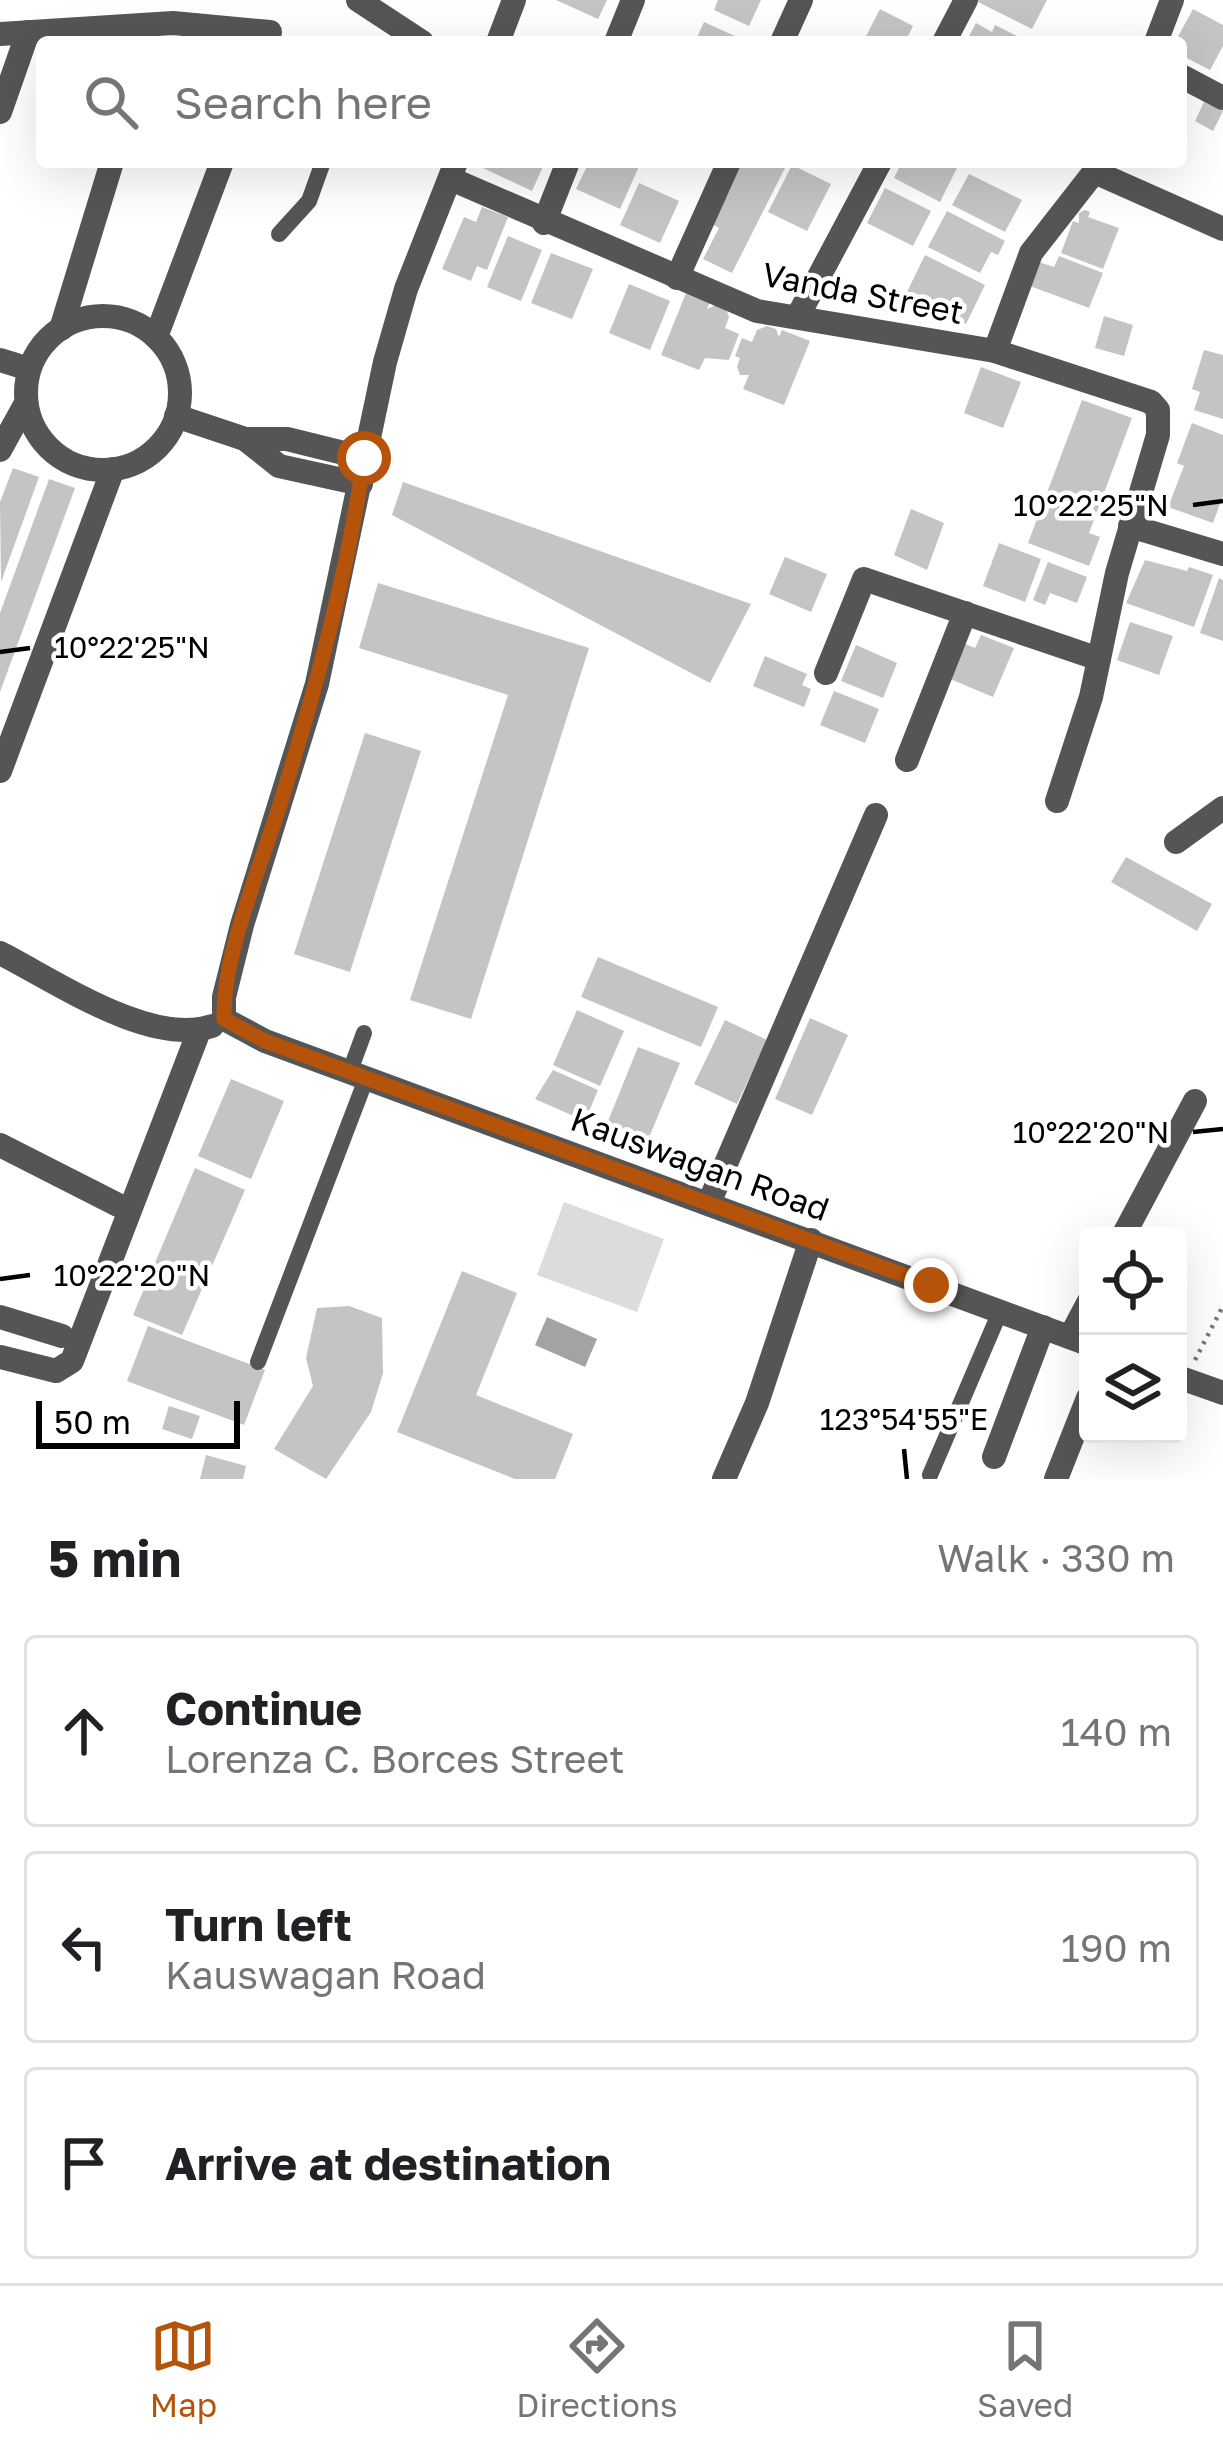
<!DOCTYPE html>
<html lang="en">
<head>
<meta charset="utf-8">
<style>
	body { margin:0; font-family:"Golos Text",sans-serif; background:#f6f6f6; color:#202124 }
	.controls { position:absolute; right:36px; bottom:36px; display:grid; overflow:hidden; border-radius:12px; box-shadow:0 12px 48px #0002 }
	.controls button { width:108px; height:108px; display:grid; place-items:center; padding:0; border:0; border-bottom:3px solid #e0e0e0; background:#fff; color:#202124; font:60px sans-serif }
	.scale { position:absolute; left:36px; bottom:30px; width:204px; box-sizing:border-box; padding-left:12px; border:6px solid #000; border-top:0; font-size:33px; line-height:42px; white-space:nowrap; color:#000; -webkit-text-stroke:9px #fff; paint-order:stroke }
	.stop { position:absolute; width:36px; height:36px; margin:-27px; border:9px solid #b45309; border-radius:50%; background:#fff }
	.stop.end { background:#b45309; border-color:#fff; box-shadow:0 3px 12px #0008 }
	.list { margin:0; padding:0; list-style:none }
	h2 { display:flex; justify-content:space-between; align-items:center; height:156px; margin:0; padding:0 48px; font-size:51px }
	h2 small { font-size:39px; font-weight:400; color:#757577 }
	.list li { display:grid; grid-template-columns:78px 1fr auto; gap:36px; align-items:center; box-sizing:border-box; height:192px; margin:0 24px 24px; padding:0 24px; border:3px solid #e0e0e0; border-radius:12px }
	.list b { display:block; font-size:45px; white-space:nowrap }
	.list p { margin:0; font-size:39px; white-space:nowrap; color:#757577 }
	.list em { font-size:39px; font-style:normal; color:#757577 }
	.icon { flex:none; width:66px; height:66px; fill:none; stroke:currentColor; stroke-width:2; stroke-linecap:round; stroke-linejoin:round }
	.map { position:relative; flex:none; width:1223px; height:1479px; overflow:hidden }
	.search { position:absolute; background:#fff; box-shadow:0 12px 48px #0002; left:36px; right:36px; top:36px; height:132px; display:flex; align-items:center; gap:30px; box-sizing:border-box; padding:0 42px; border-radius:12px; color:#757577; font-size:45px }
	.sheet { height:804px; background:#fff }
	nav { display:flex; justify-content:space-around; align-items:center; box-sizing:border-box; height:168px; border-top:3px solid #e0e0e0; background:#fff; font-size:33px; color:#757577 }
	nav a { display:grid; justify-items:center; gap:6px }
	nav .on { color:#b45309 }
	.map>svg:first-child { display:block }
</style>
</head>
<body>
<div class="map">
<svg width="1223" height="1479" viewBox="0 0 1223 1479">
	<rect width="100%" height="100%" fill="#fff"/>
	<path fill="#dcdcdc" d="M564,1202L664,1239L637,1312L537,1275Z"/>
	<path fill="#a3a3a3" d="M547,1317L597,1339L585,1367L535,1345Z"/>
	<g fill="#c4c4c4">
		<path d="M556,0H607L598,19Z"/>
		<path d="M718,0H761L749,26L714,10Z"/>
		<path d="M974,0H1047L1032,29Z"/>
		<path d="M880,9L913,26L905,42H863Z"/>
		<path d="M1193,9L1223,25V46L1210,70L1181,55V42H1175Z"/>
		<path d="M704,22L748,42H695Z"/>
		<path d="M976,23L992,32L995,25L1029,42H966Z"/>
		<path d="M1204,102L1223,111L1213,131L1195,121Z"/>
		<path d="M484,162H545L532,191L481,167Z"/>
		<path d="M589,162H641L620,209L576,189Z"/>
		<path d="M741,162H788L732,273L703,259L719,228L710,223Z"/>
		<path d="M902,162H956L959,164L940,202L894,178Z"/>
		<path d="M792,165L831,184L807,231L768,212Z"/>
		<path d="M969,174L1022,200L1005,232L952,205Z"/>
		<path d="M639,183L679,201L660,243L620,225Z"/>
		<path d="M885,188L931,211L913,246L867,223Z"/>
		<path d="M482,207L508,217L487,270L477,266L471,281L442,269L464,217L476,222Z"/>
		<path d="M1085,210L1090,212L1088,217L1119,228L1103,269L1061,253L1073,221L1079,223V213Z"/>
		<path d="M947,211L1005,241L998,255L991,252L980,273L928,247Z"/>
		<path d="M508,236L542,250L521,301L487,287Z"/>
		<path d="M551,253L593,269L572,319L531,303Z"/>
		<path d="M925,255L985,285L966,324L906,294Z"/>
		<path d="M1059,256L1103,273L1089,308L1030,286L1039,262L1054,267Z"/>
		<path d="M629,284L670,301L650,350L609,333Z"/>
		<path d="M686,293L710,302L707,309L716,305L726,309L729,317L725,328L739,334L729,360L705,358L699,370L661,355Z"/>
		<path d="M1104,316L1133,325L1124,356L1095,348Z"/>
		<path d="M767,326L776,329L779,337L782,330L810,341L784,405L743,389L749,375H740L737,367L740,358L735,356L742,338L752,342L757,330Z"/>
		<path d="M1204,350L1223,355V419L1194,410L1200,392L1192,389Z"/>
		<path d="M981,367L1021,382L1003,428L964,413Z"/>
		<path d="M1082,400L1132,418L1089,533L1100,537L1089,566L1028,543Z"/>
		<path d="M1192,423L1223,435V496L1213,523L1168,507L1184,466L1177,463Z"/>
		<path d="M13,468L39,477L1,582L0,502Z"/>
		<path d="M49,479L75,488L0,692V613Z"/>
		<path d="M403,482L751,604L710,683L392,515Z"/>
		<path d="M911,509L944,523L927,570L894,555Z"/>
		<path d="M999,543L1041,559L1025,602L983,586Z"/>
		<path d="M785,557L827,574L811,612L769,594Z"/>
		<path d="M1145,560L1187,571L1189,567L1213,575L1194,627L1126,603Z"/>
		<path d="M1048,562L1087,577L1077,603L1050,593L1045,605L1033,600Z"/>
		<path d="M1219,578L1223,580V641L1200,633Z"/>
		<path d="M378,583L589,648L471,1019L410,1000L508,695L359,648Z"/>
		<path d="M1130,622L1173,636L1159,675L1117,660Z"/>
		<path d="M981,635L1014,648L993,697L943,676L958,641L975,648Z"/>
		<path d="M856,645L897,663L883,698L841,681Z"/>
		<path d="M765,656L807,674L802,685L811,689L804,707L753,686Z"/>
		<path d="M834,691L879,709L865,743L820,725Z"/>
		<path d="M365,733L421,751L350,972L294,954Z"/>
		<path d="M1126,857L1212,904L1197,931L1111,882Z"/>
		<path d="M598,957L718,1007L701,1047L581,997Z"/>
		<path d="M577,1010L624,1031L600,1086L553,1065Z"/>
		<path d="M810,1018L848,1035L812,1115L775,1099Z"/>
		<path d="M725,1020L767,1040L737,1104L694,1084Z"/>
		<path d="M638,1047L680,1063L645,1147L604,1131Z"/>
		<path d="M553,1070L598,1090L585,1121L535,1099Z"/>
		<path d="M231,1079L284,1101L251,1179L198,1156Z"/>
		<path d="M195,1168L245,1190L182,1335L133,1315Z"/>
		<path d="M462,1271L517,1293L476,1395L573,1434L555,1479H515L397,1432Z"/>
		<path d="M349,1306L382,1318L383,1373L371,1412L326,1479L274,1449L313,1386L306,1358L317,1308Z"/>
		<path d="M148,1326L265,1370L244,1425L127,1381Z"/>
		<path d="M169,1406L200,1416L192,1439L162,1429Z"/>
		<path d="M206,1455L246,1466L243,1479H200Z"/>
	</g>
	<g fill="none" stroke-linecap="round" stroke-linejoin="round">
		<path stroke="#777" stroke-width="4.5" stroke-dasharray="3 6" stroke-linecap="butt" d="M1195,1360L1223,1306"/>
		<g stroke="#555" stroke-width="16">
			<path d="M279,234L309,201L323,162"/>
			<path d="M350,1071L364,1033"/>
			<path d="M258,1362L366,1079"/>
			<path d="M930,1475L999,1314"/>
		</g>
		<g stroke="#555" stroke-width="24">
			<path d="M358,0L422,42"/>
			<path d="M0,34L173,23L270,32L266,42"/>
			<path d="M498,42L514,0"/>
			<path d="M616,42L633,0"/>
			<path d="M782,42L801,0"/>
			<path d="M944,42L966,0"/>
			<path d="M1156,42L1172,0"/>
			<path d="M1181,76L1223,98"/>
			<path d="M0,112L28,32"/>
			<path d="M1097,173L1223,229"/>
			<path d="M451,179L757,311L995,351L1151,402L1158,410V435L1117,573L1091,697L1057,801"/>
			<path d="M544,223L568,162"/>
			<path d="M677,278L729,162"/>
			<path d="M798,316L880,162"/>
			<circle cx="103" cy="393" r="77"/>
			<path d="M61,329L112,162"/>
			<path d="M156,337L222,162"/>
			<path d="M995,351L1031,253L1102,162"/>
			<path d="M0,360L29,369"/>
			<path d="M176,416L245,439H287L364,458"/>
			<path d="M245,439L279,466L361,484"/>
			<path d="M0,450L26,403"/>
			<path d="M1130,526L1223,554"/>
			<path d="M826,673L864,579L1099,659"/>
			<path d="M907,760L965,613"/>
			<path d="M0,771L113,469"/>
			<path d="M1176,842L1223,808"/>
			<path d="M0,953C55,981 151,1047 212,1026"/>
			<path d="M224,1019L265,1041L1088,1344"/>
			<path d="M224,1019V997L242,925L317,684L385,362L406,289L456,162"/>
			<path d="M0,1145L118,1205"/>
			<path d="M709,1203L876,815"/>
			<path d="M1123,1236L1195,1101"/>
			<path d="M0,1317L62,1336"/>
			<path d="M1070,1337L1088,1303"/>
			<path d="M0,1357L56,1371L72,1361L199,1031"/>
			<path d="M1178,1377L1223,1393"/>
			<path d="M994,1457L1043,1327"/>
			<path d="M724,1479L757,1403L811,1240"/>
			<path d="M1056,1479L1088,1398"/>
		</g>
	</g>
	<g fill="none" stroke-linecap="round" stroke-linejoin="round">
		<path stroke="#b45309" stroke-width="15" d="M364,458C348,573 316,687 282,798C263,861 222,955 224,1019L265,1041L931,1285"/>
	</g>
	<path fill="none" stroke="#000" stroke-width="4.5" d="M1193,505L1223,501M0,652L30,648M1193,1132L1223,1129M0,1279L30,1275M904,1449L907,1479"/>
	<g text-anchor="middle" stroke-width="9" stroke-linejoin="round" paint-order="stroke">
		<g font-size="33" fill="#000" stroke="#fff">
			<text transform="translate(863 293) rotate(11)" y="12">Vanda Street</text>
			<text transform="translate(700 1164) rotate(20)" y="12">Kauswagan Road</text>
		</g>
	</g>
	<g font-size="30" text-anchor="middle" fill="#000" stroke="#fff" stroke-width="9" stroke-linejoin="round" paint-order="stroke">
		<text x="1091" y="516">10°22'25"N</text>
		<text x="132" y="658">10°22'25"N</text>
		<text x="1091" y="1143">10°22'20"N</text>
		<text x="132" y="1286">10°22'20"N</text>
		<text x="904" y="1430">123°54'55"E</text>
	</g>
</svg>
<div class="controls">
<button><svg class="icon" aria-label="locate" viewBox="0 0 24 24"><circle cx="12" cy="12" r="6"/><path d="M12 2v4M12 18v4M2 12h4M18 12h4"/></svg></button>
<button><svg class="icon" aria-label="layers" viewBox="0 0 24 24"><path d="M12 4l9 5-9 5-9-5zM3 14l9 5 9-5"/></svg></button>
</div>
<div class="scale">50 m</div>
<div class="stop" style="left:364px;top:458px"></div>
<div class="stop end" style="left:931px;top:1285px"></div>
<div class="search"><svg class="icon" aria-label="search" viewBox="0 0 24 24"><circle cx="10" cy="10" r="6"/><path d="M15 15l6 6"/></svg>Search here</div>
</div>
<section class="sheet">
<h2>5 min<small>Walk · 330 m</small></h2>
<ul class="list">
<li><svg class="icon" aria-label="ahead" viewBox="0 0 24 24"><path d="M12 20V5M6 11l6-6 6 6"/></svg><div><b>Continue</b><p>Lorenza C. Borces Street</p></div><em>140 m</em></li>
<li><svg class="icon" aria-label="left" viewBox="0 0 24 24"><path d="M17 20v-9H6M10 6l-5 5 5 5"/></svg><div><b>Turn left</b><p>Kauswagan Road</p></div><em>190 m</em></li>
<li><svg class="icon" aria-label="arrive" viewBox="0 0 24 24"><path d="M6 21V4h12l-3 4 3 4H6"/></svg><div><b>Arrive at destination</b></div></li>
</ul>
</section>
<nav>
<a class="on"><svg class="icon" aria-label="map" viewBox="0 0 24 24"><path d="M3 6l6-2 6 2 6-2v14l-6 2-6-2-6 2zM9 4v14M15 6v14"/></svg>Map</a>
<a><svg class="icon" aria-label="directions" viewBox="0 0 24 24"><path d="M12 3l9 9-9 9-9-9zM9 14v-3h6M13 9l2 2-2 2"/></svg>Directions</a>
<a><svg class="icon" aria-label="saved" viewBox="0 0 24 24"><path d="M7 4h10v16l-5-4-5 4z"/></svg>Saved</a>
</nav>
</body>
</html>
